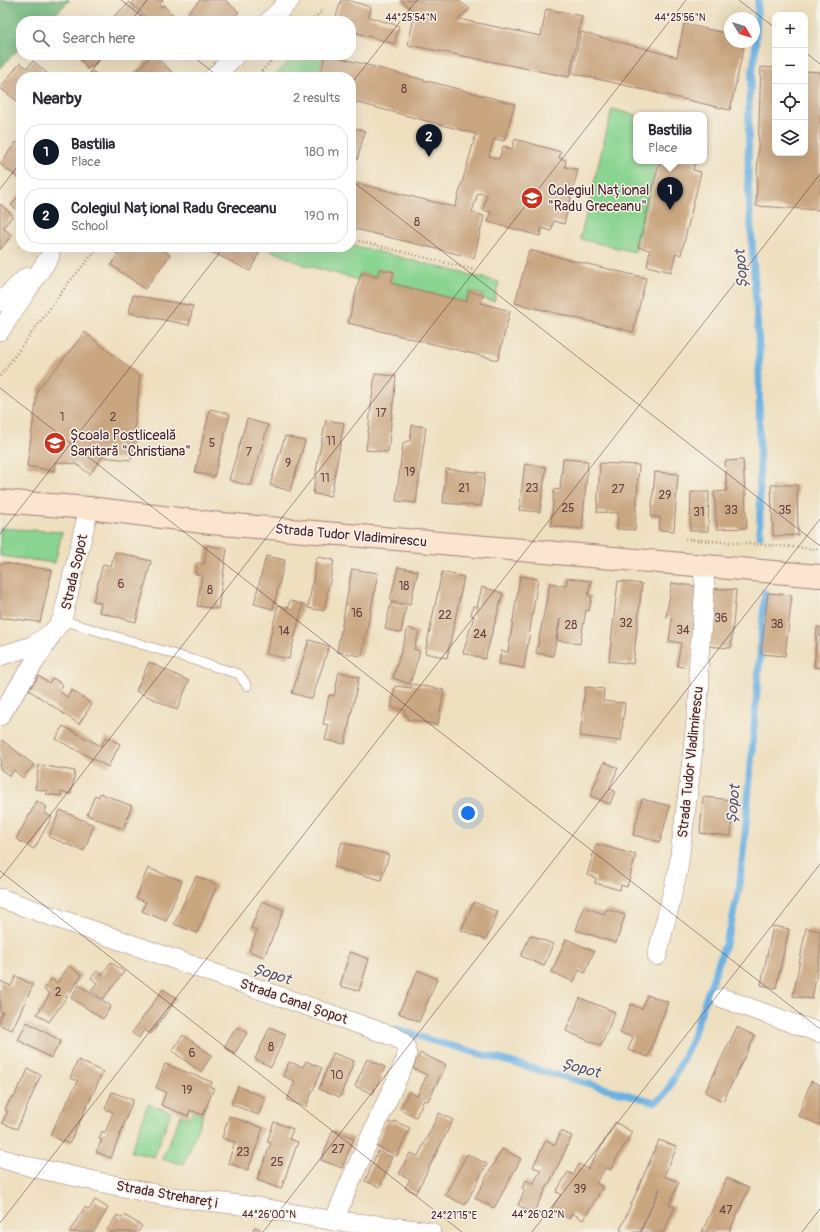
<!DOCTYPE html>
<html lang="en">
<head>
<meta charset="utf-8">
<style>
	body { margin:0; font-family:Pangolin,sans-serif; background:#f7f7f7; color:#2b2b33 }
	.controls { position:absolute; right:12px; top:12px; display:grid; overflow:hidden; border-radius:8px; box-shadow:0 4px 16px #0002 }
	.controls button { width:36px; height:36px; display:grid; place-items:center; padding:0; border:0; border-bottom:1px solid #e1e1e2; background:#fff; color:#2b2b33; font:20px sans-serif }
	.compass { position:absolute; left:724px; top:12px; width:36px; height:36px; border-radius:50%; background:#fff; box-shadow:0 4px 16px #0002; rotate:128deg }
	.you { position:absolute; left:468px; top:813px; width:14px; height:14px; margin:-10px; border:3px solid #fff; border-radius:50%; background:#1a73e8; box-shadow:0 0 0 6px #1a73e833 }
	.badge { display:grid; place-items:center; width:26px; height:26px; border-radius:50%; background:#111827; color:#fff; font-size:13px; font-weight:700 }
	.pin { position:absolute; translate:-50% -33px; filter:drop-shadow(0 1px 2px #0008) }
	.pin::after { content:''; position:absolute; top:21px; width:14px; height:12px; background:inherit; clip-path:polygon(0 0,100% 0,50% 100%) }
	.popup { position:absolute; left:633px; top:112px; width:74px; height:52px; box-sizing:border-box; display:grid; place-content:center; border-radius:8px; background:#fff; filter:drop-shadow(0 1px 3px #0005); font-size:13px; white-space:nowrap; color:#7c7c81 }
	.popup b { font-size:15px; color:#2b2b33 }
	.popup::after { content:''; position:absolute; left:50%; top:100%; margin-left:-8px; border:8px solid transparent; border-top-color:#fff }
	.list { margin:0; padding:0; list-style:none }
	h2 { display:flex; justify-content:space-between; align-items:center; height:52px; margin:0; padding:0 16px; font-size:17px }
	h2 small { font-size:13px; font-weight:400; color:#7c7c81 }
	.list li { display:grid; grid-template-columns:26px 1fr auto; gap:12px; align-items:center; box-sizing:border-box; height:56px; margin:0 8px 8px; padding:0 8px; border:1px solid #e1e1e2; border-radius:16px }
	.list b { display:block; font-size:15px; white-space:nowrap }
	.list p { margin:0; font-size:13px; white-space:nowrap; color:#7c7c81 }
	.list em { font-size:13px; font-style:normal; color:#7c7c81 }
	.icon { flex:none; width:22px; height:22px; fill:none; stroke:currentColor; stroke-width:2; stroke-linecap:round; stroke-linejoin:round }
	.map { position:relative; flex:none; width:820px; height:1232px; overflow:hidden }
	.search { position:absolute; background:#fff; box-shadow:0 4px 16px #0002; left:16px; top:16px; width:340px; height:44px; display:flex; align-items:center; gap:10px; box-sizing:border-box; padding:0 14px; border-radius:16px; color:#7c7c81; font-size:15px }
	.panel { position:absolute; background:#fff; box-shadow:0 4px 16px #0002; left:16px; top:72px; width:340px; height:180px; border-radius:16px }
	.map>svg:first-child { display:block }
</style>
</head>
<body>
<div class="map">
<svg width="820" height="1232" viewBox="0 0 820 1232">
	<rect width="100%" height="100%" fill="#f7f3e8"/>
	<filter id="ink" filterUnits="userSpaceOnUse"><feTurbulence type="fractalNoise" baseFrequency=".025" numOctaves="2"/><feDisplacementMap in="SourceGraphic" scale="8" xChannelSelector="R" yChannelSelector="G"/><feConvolveMatrix kernelMatrix="1 2 1 2 8 2 1 2 1" color-interpolation-filters="sRGB"/></filter>
	<filter id="wash" filterUnits="userSpaceOnUse"><feTurbulence type="fractalNoise" baseFrequency=".012" numOctaves="4" result="noise"/><feDisplacementMap in="SourceGraphic" scale="16" xChannelSelector="R" yChannelSelector="G"/><feGaussianBlur stdDeviation="0.9" result="paint"/><feColorMatrix in="noise" values="0 0 0 0 0 0 0 0 0 0 0 0 0 0 0 0 0 1.4 0 .05"/><feComposite in="paint" operator="in"/></filter>
	<g filter="url(#wash)">
		<rect width="100%" height="100%" fill="#eedfbf"/>
		<g fill="#89d490" stroke="#6a7a5e">
			<path d="M295,55H323L318,77H273Z"/>
			<path d="M612,109L636,115V161H657L635,252L580,239Z"/>
			<path d="M351,245L499,282L494,301L482,299L483,295L469,291L466,302L391,283L393,272L379,269L377,277L361,273L359,280L305,265L263,247H351Z"/>
			<path d="M0,528L62,532L55,563L0,556Z"/>
			<path d="M148,1104L171,1112L154,1157L131,1152Z"/>
			<path d="M193,1111L203,1115L184,1164L162,1159L181,1115L189,1118Z"/>
		</g>
		<path fill="#6eb67a" stroke="#5c6a52" d="M0,0H70L48,21H21V47L0,68Z"/>
		<g fill="none" stroke-linecap="round" stroke-linejoin="round">
			<g stroke="#6cb1e2" stroke-width="7">
				<path d="M758,0L755,54L749,98L748,181L759,348L760,536"/>
				<path d="M397,1029L430,1040L655,1102L665,1095L670,1086L690,1044L730,930L739,890L746,824L765,593"/>
			</g>
		</g>
		<g id="blocks">
			<g fill="#c9a580">
				<path d="M136,0H163L159,5L161,7L163,5L179,21H149L133,3Z"/>
				<path d="M200,0H225L239,12L231,21H197L188,13Z"/>
				<path d="M341,0H347L371,7L369,17L399,26L394,44L351,31V21H335Z"/>
				<path d="M401,0H458L470,9L458,19L541,36L546,9L582,16L569,77L408,45L415,13Z"/>
				<path d="M130,2L147,21H115L116,20L113,17Z"/>
				<path d="M684,24L730,34V42H745L730,110L572,73L581,32L677,57Z"/>
				<path d="M78,55H96L99,60L87,69Z"/>
				<path d="M152,55H154L176,76L175,77H131Z"/>
				<path d="M179,55H190L185,60Z"/>
				<path d="M325,55H329L515,104L504,141L494,139L489,156L499,159L503,146L512,149L515,139L561,152L559,158L566,160L565,167L578,170L564,224L554,221L551,231L542,228L540,236L488,222L491,212L483,210L487,195L478,193L472,212L484,216L474,258L351,228V182L455,207L476,134L351,101V77H320Z"/>
				<path d="M33,61L47,73L44,77H21V104L0,88L20,63L27,68Z"/>
				<path d="M761,67L775,68V153H805V71L820,72V210L756,206Z"/>
				<path d="M93,71L99,77H88Z"/>
				<path d="M351,127L365,131L357,160L351,158Z"/>
				<path d="M16,142L21,146V180L0,164Z"/>
				<path d="M660,161H695L693,170L701,172L681,255L676,253L671,272L647,266L650,250L638,247Z"/>
				<path d="M21,192V213L11,205Z"/>
				<path d="M0,204L13,215L3,228L12,235L0,250Z"/>
				<path d="M113,247H159L170,255L145,289L111,265L118,255Z"/>
				<path d="M202,247H262L250,271Z"/>
				<path d="M529,250L646,278L633,332L515,303Z"/>
				<path d="M379,269L394,272L391,283L466,302L469,291L483,295L481,303L510,311L498,360L348,323L361,273L377,277Z"/>
				<path d="M133,295L193,306L189,325L129,313Z"/>
				<path d="M85,332L140,376L131,460L102,457L90,474L76,464L56,462L54,471L27,466L38,389L61,362Z"/>
				<path d="M375,374L396,376L388,452L366,450Z"/>
				<path d="M210,409L230,414L214,477L195,472Z"/>
				<path d="M247,419L268,425L251,486L229,480Z"/>
				<path d="M326,420L344,423L331,496L313,494L318,459Z"/>
				<path d="M412,425L426,427L416,503L396,501L403,443L410,440Z"/>
				<path d="M285,436L305,441L290,491L270,485Z"/>
				<path d="M563,459L588,461L582,529L551,526L554,489L560,490Z"/>
				<path d="M743,460L747,528L717,529L714,492L727,491L725,461Z"/>
				<path d="M600,463L639,465L635,530L617,529L618,513L597,512Z"/>
				<path d="M525,464L546,467L540,512L519,510Z"/>
				<path d="M446,469L485,473L481,506L443,503Z"/>
				<path d="M655,472L678,474L674,531L659,530L660,517H651Z"/>
				<path d="M771,485H797L798,535L773,536Z"/>
				<path d="M691,492H709L708,531H690Z"/>
				<path d="M207,545L227,549L218,609L197,606L202,575L195,574L197,563L204,564Z"/>
				<path d="M115,552L151,561L136,622L99,612L101,603L93,601L103,564L111,566Z"/>
				<path d="M266,556L285,560L273,609L254,604Z"/>
				<path d="M317,557L334,560L324,611L308,608Z"/>
				<path d="M4,563L52,570L40,622L6,618L0,619V564Z"/>
				<path d="M398,567L418,571L410,605L390,601Z"/>
				<path d="M352,569L378,573L362,656L337,652Z"/>
				<path d="M442,572L464,577L447,658L425,653Z"/>
				<path d="M520,576L538,579L524,668L499,664L501,651L508,652Z"/>
				<path d="M567,578L591,581L588,595L592,596L589,611L586,610L580,644L557,640L560,619L553,656L536,653L550,583L566,586Z"/>
				<path d="M618,581L642,584L633,664L609,661Z"/>
				<path d="M672,583L702,587L690,668L677,666L681,643L669,641L672,618L666,617Z"/>
				<path d="M482,587L503,593L485,659L463,653L474,616L471,615L473,606L477,607Z"/>
				<path d="M710,588L736,590L731,648L705,646Z"/>
				<path d="M768,593L792,595L785,656L761,654Z"/>
				<path d="M290,601L303,604L289,659L266,654L278,605L288,608Z"/>
				<path d="M391,603L406,607L401,633L385,629Z"/>
				<path d="M817,627H820V668L814,667Z"/>
				<path d="M408,628L419,632L414,649L420,651L410,684L393,678Z"/>
				<path d="M309,640L329,646L312,699L292,693Z"/>
				<path d="M149,662L189,681L177,710L136,691Z"/>
				<path d="M339,672L359,677L345,744L325,740L329,725L323,724L329,695L334,696Z"/>
				<path d="M39,676L49,683L53,678L63,685L59,691L67,697L72,690L92,704L79,724L29,690Z"/>
				<path d="M412,684L444,690L438,725L407,719L408,715H404L405,710L391,707L395,686L411,688Z"/>
				<path d="M585,687L604,689L603,701L625,703L621,741L580,736Z"/>
				<path d="M63,726L101,746L106,737L120,744L108,767L56,739Z"/>
				<path d="M2,740L34,765L23,778L14,770L10,776L0,769V764L2,761L0,759V742Z"/>
				<path d="M604,762L618,768L609,789L615,791L610,804L590,796Z"/>
				<path d="M39,765L75,771L71,794L61,792V796L46,794L48,791L35,789Z"/>
				<path d="M100,793L132,806L123,829L87,815L95,795L99,797Z"/>
				<path d="M703,797L733,800L731,836L700,833Z"/>
				<path d="M642,799L670,806L660,842L633,835Z"/>
				<path d="M37,801L47,807L44,813L52,817L34,849L16,839Z"/>
				<path d="M60,810L94,825L84,851L49,837Z"/>
				<path d="M342,842L389,855L381,880L334,867Z"/>
				<path d="M596,844L636,855L627,887L621,885L620,890L595,883L596,878L587,875Z"/>
				<path d="M148,868L182,881L166,921L142,911L146,902L136,898Z"/>
				<path d="M196,876L217,885L197,933L174,924Z"/>
				<path d="M262,901L284,910L264,957L249,951L257,930L251,928Z"/>
				<path d="M474,902L498,912L486,940L461,930Z"/>
				<path d="M584,907L604,914L606,909L625,915L616,943L576,930Z"/>
				<path d="M773,926L789,929L776,988L761,985Z"/>
				<path d="M806,928L820,931V955L812,999L793,996Z"/>
				<path d="M530,935L553,944L544,966L521,956Z"/>
				<path d="M566,939L594,951L585,973L579,970L574,982L552,972Z"/>
				<path d="M350,952L369,959L359,991L340,986Z"/>
				<path d="M111,962L124,972L103,999L91,990L97,983L91,978L97,971L102,975Z"/>
				<path d="M69,966L82,975L49,1022L37,1014L50,994L44,990L51,979L57,983Z"/>
				<path d="M418,970L437,979L419,1022L399,1013Z"/>
				<path d="M16,976L33,985L12,1030L0,1025V1017L3,1012L0,1011V981L11,986Z"/>
				<path d="M79,985L111,1006L103,1019L71,998Z"/>
				<path d="M163,989L177,998L151,1034L144,1030L139,1038L132,1033Z"/>
				<path d="M647,995L668,1002L648,1057L628,1050L633,1037L620,1033L631,1004L642,1009Z"/>
				<path d="M580,998L615,1012L601,1046L566,1031Z"/>
				<path d="M27,1022L61,1041L51,1058L18,1040Z"/>
				<path d="M237,1027L247,1033L234,1054L224,1047Z"/>
				<path d="M270,1027L286,1034L271,1067L255,1059Z"/>
				<path d="M737,1027L755,1036L723,1101L705,1092Z"/>
				<path d="M183,1035L212,1055L201,1072L172,1051Z"/>
				<path d="M333,1053L354,1061L340,1097L319,1089Z"/>
				<path d="M420,1053L446,1065L428,1101L424,1100L416,1117L400,1109L409,1092L417,1096L427,1075L413,1068Z"/>
				<path d="M367,1059L385,1067L373,1094L355,1086Z"/>
				<path d="M78,1060L103,1072L69,1144L50,1135L78,1081L70,1078Z"/>
				<path d="M306,1061L322,1068L306,1107L287,1100L295,1081L283,1076L289,1062L303,1067Z"/>
				<path d="M165,1064L212,1082L210,1087L214,1088L203,1115L190,1110L188,1116L161,1105L166,1092L156,1088Z"/>
				<path d="M28,1069L41,1075L17,1129L2,1123L8,1111L5,1110L11,1097L14,1098L19,1085H21Z"/>
				<path d="M811,1081L820,1085V1125L798,1116Z"/>
				<path d="M238,1086L266,1098L258,1115L231,1104Z"/>
				<path d="M112,1092L133,1100L111,1158L96,1152L102,1140L99,1139L102,1131L105,1133L113,1112L105,1109Z"/>
				<path d="M439,1113L453,1120L416,1193L405,1188L410,1179L399,1174L410,1153L418,1156Z"/>
				<path d="M229,1116L263,1128L248,1170L228,1163L235,1142L222,1138Z"/>
				<path d="M386,1121L393,1124L394,1121L410,1128L397,1156L376,1146Z"/>
				<path d="M274,1122L293,1129L289,1139L298,1142L281,1189L257,1180L271,1143L267,1142Z"/>
				<path d="M615,1122L632,1132L610,1170L606,1167L596,1183L603,1187L583,1220L572,1213L569,1219L552,1209L561,1194L556,1192L568,1172L573,1175L579,1164L588,1169Z"/>
				<path d="M333,1130L354,1138L342,1168L321,1160Z"/>
				<path d="M561,1131L572,1136L553,1176L533,1213L518,1205L525,1190L522,1188L526,1180L533,1184L541,1170L533,1167L546,1140L555,1145Z"/>
				<path d="M659,1140L677,1147L664,1176L679,1182L669,1205L675,1207L664,1232H641L660,1188L640,1232H624L620,1230Z"/>
				<path d="M502,1149L521,1159L494,1208L475,1198Z"/>
				<path d="M378,1151L392,1157L380,1187L365,1181Z"/>
				<path d="M467,1154L487,1164L465,1205L445,1195Z"/>
				<path d="M727,1178L749,1188L729,1232H702Z"/>
				<path d="M95,1200L108,1208L94,1232H69L85,1207L89,1210Z"/>
				<path d="M117,1215L122,1218L124,1215L142,1226L138,1232H110L107,1230Z"/>
				<path d="M255,1227L264,1232H252Z"/>
			</g>
		</g>
	</g>
	<g filter="url(#ink)">
		<use href="#blocks" fill-opacity="0" stroke="#9c7f75" stroke-width="1"/>
		<g fill="none" stroke-linecap="round" stroke-linejoin="round">
			<g stroke="#9c7f75" stroke-width="10">
				<path id="lane" d="M62,620L239,674L247,686"/>
			</g>
			<g stroke="#9c7f75" stroke-width="20">
				<g id="street">
					<path d="M269,21L290,0"/>
					<path d="M214,77L236,55"/>
					<path d="M0,302L27,277"/>
					<path d="M0,331L50,256"/>
					<path d="M0,656L32,646L53,632L62,620L89,508"/>
					<path d="M0,716L51,636"/>
					<path d="M0,898L395,1037C406,1043 408,1047 406,1059L350,1182L334,1221"/>
					<path d="M657,956L678,870L691,768L700,683L698,671L705,584L702,565"/>
					<path d="M722,998L820,1033"/>
					<path d="M0,1158L31,1167L164,1196L257,1207L334,1221L378,1225L431,1232"/>
				</g>
			</g>
			<g stroke="#9c7f75" stroke-width="24">
				<path id="secondary" d="M0,501L89,508L211,523L820,576"/>
			</g>
			<g stroke="#9c7f75" stroke-width="2.5" stroke-dasharray="1 3" stroke-linecap="butt">
				<path d="M311,21L323,10"/>
				<path d="M256,77L277,55"/>
				<path d="M351,239L474,270"/>
				<path d="M0,376L69,282L99,247"/>
				<path d="M685,539L820,549"/>
			</g>
			<use href="#lane" stroke="#fff" stroke-width="9"/>
			<use href="#street" stroke="#fff" stroke-width="19"/>
			<use href="#secondary" stroke="#fce5d0" stroke-width="22"/>
		</g>
	</g>
	<path fill="none" stroke="#4a1f2b" stroke-width="1" stroke-opacity="0.45" d="M121,0L148,21M739,0L775,28M131,21L147,0M805,52L820,64M191,55L219,77M87,77L104,55M351,84L417,0M351,180L820,546M0,189L21,162M0,388L820,1029M0,534L224,247M0,871L462,1232M0,879L686,0M0,1223L820,174M263,1232L820,519M532,1232L820,864M802,1232L820,1209"/>
	<defs>
		<g id="school-disc" transform="scale(1.15)"><circle r="9.5" fill="#c8321e" stroke="#f7f3e8"/><path d="M0-5L7-2L0 1L-7-2ZM-4 1L0 2.5L4 1V4Q0 6-4 4Z" fill="#fff"/></g>
	</defs>
	<g fill-rule="evenodd">
		<use href="#school-disc" x="532" y="198"/>
		<use href="#school-disc" x="55" y="443"/>
	</g>
	<g text-anchor="middle" stroke-width="3" stroke-linejoin="round" paint-order="stroke">
		<g font-size="12" fill="#6a4040">
			<text x="404" y="93">8</text>
			<text x="417" y="226">8</text>
			<text x="381" y="417">17</text>
			<text x="62" y="421">1</text>
			<text x="113" y="421">2</text>
			<text x="331" y="445">11</text>
			<text x="212" y="447">5</text>
			<text x="249" y="456">7</text>
			<text x="288" y="467">9</text>
			<text x="410" y="476">19</text>
			<text x="325" y="482">11</text>
			<text x="464" y="492">21</text>
			<text x="532" y="492">23</text>
			<text x="618" y="493">27</text>
			<text x="665" y="499">29</text>
			<text x="568" y="512">25</text>
			<text x="731" y="514">33</text>
			<text x="785" y="514">35</text>
			<text x="699" y="516">31</text>
			<text x="121" y="588">6</text>
			<text x="404" y="590">18</text>
			<text x="210" y="594">8</text>
			<text x="357" y="617">16</text>
			<text x="445" y="619">22</text>
			<text x="721" y="622">36</text>
			<text x="626" y="627">32</text>
			<text x="777" y="628">38</text>
			<text x="571" y="629">28</text>
			<text x="683" y="634">34</text>
			<text x="284" y="635">14</text>
			<text x="480" y="638">24</text>
			<text x="58" y="996">2</text>
			<text x="271" y="1051">8</text>
			<text x="192" y="1057">6</text>
			<text x="337" y="1079">10</text>
			<text x="187" y="1094">19</text>
			<text x="338" y="1153">27</text>
			<text x="243" y="1156">23</text>
			<text x="277" y="1166">25</text>
			<text x="580" y="1193">39</text>
			<text x="726" y="1214">47</text>
		</g>
		<g font-size="14" fill="#4a1f2b" stroke="#f7f3e8" text-anchor="start">
			<text x="548" y="195">Colegiul Național<tspan x="548" dy="16">"Radu Greceanu"</tspan></text>
			<text x="70" y="440">Școala Postliceală<tspan x="70" dy="16">Sanitară "Christiana"</tspan></text>
		</g>
		<g font-size="14" fill="#4a1f2b" stroke="#f7f3e8">
			<text transform="translate(351 535) rotate(5)" y="5">Strada Tudor Vladimirescu</text>
			<text transform="translate(74 572) rotate(-77)" y="5">Strada Sopot</text>
			<text transform="translate(690 762) rotate(-84)" y="5">Strada Tudor Vladimirescu</text>
			<text transform="translate(294 1001) rotate(19)" y="5">Strada Canal Șopot</text>
			<text transform="translate(167 1194) rotate(10)" y="5">Strada Strehareți</text>
		</g>
		<g font-size="15" font-style="italic" fill="#56526b" stroke="#f7f3e8">
			<text transform="translate(741 269) rotate(-94)" y="5">Șopot</text>
			<text transform="translate(733 804) rotate(-85)" y="5">Șopot</text>
			<text transform="translate(272 974) rotate(18)" y="5">Șopot</text>
			<text transform="translate(581 1068) rotate(15)" y="5">Șopot</text>
		</g>
	</g>
	<g font-size="10" text-anchor="middle" fill="#4a1f2b" stroke="#f7f3e8" stroke-width="3" stroke-linejoin="round" paint-order="stroke">
		<text x="411" y="21">44°25'54"N</text>
		<text x="680" y="21">44°25'56"N</text>
		<text x="269" y="1218">44°26'00"N</text>
		<text x="538" y="1218">44°26'02"N</text>
		<text x="454" y="1219">24°21'15"E</text>
	</g>
</svg>
<div class="controls">
<button>+</button>
<button>−</button>
<button><svg class="icon" aria-label="locate" viewBox="0 0 24 24"><circle cx="12" cy="12" r="6"/><path d="M12 2v4M12 18v4M2 12h4M18 12h4"/></svg></button>
<button><svg class="icon" aria-label="layers" viewBox="0 0 24 24"><path d="M12 4l9 5-9 5-9-5zM3 14l9 5 9-5"/></svg></button>
</div>
<svg class="compass" viewBox="-18 -18 36 36"><path d="M0-13l5 13h-10z" fill="#e53935"/><path d="M0 13l5-13h-10z" fill="#7c7c81"/></svg>
<div class="you"></div>
<div class="pin badge" style="left:670px;top:210px">1</div>
<div class="popup"><b>Bastilia</b>Place</div>
<div class="pin badge" style="left:429px;top:157px">2</div>
<div class="search"><svg class="icon" aria-label="search" viewBox="0 0 24 24"><circle cx="10" cy="10" r="6"/><path d="M15 15l6 6"/></svg>Search here</div>
<section class="panel">
<h2>Nearby<small>2 results</small></h2>
<ul class="list">
<li><span class="badge">1</span><div><b>Bastilia</b><p>Place</p></div><em>180 m</em></li>
<li><span class="badge">2</span><div><b>Colegiul Național Radu Greceanu</b><p>School</p></div><em>190 m</em></li>
</ul>
</section>
</div>
</body>
</html>
